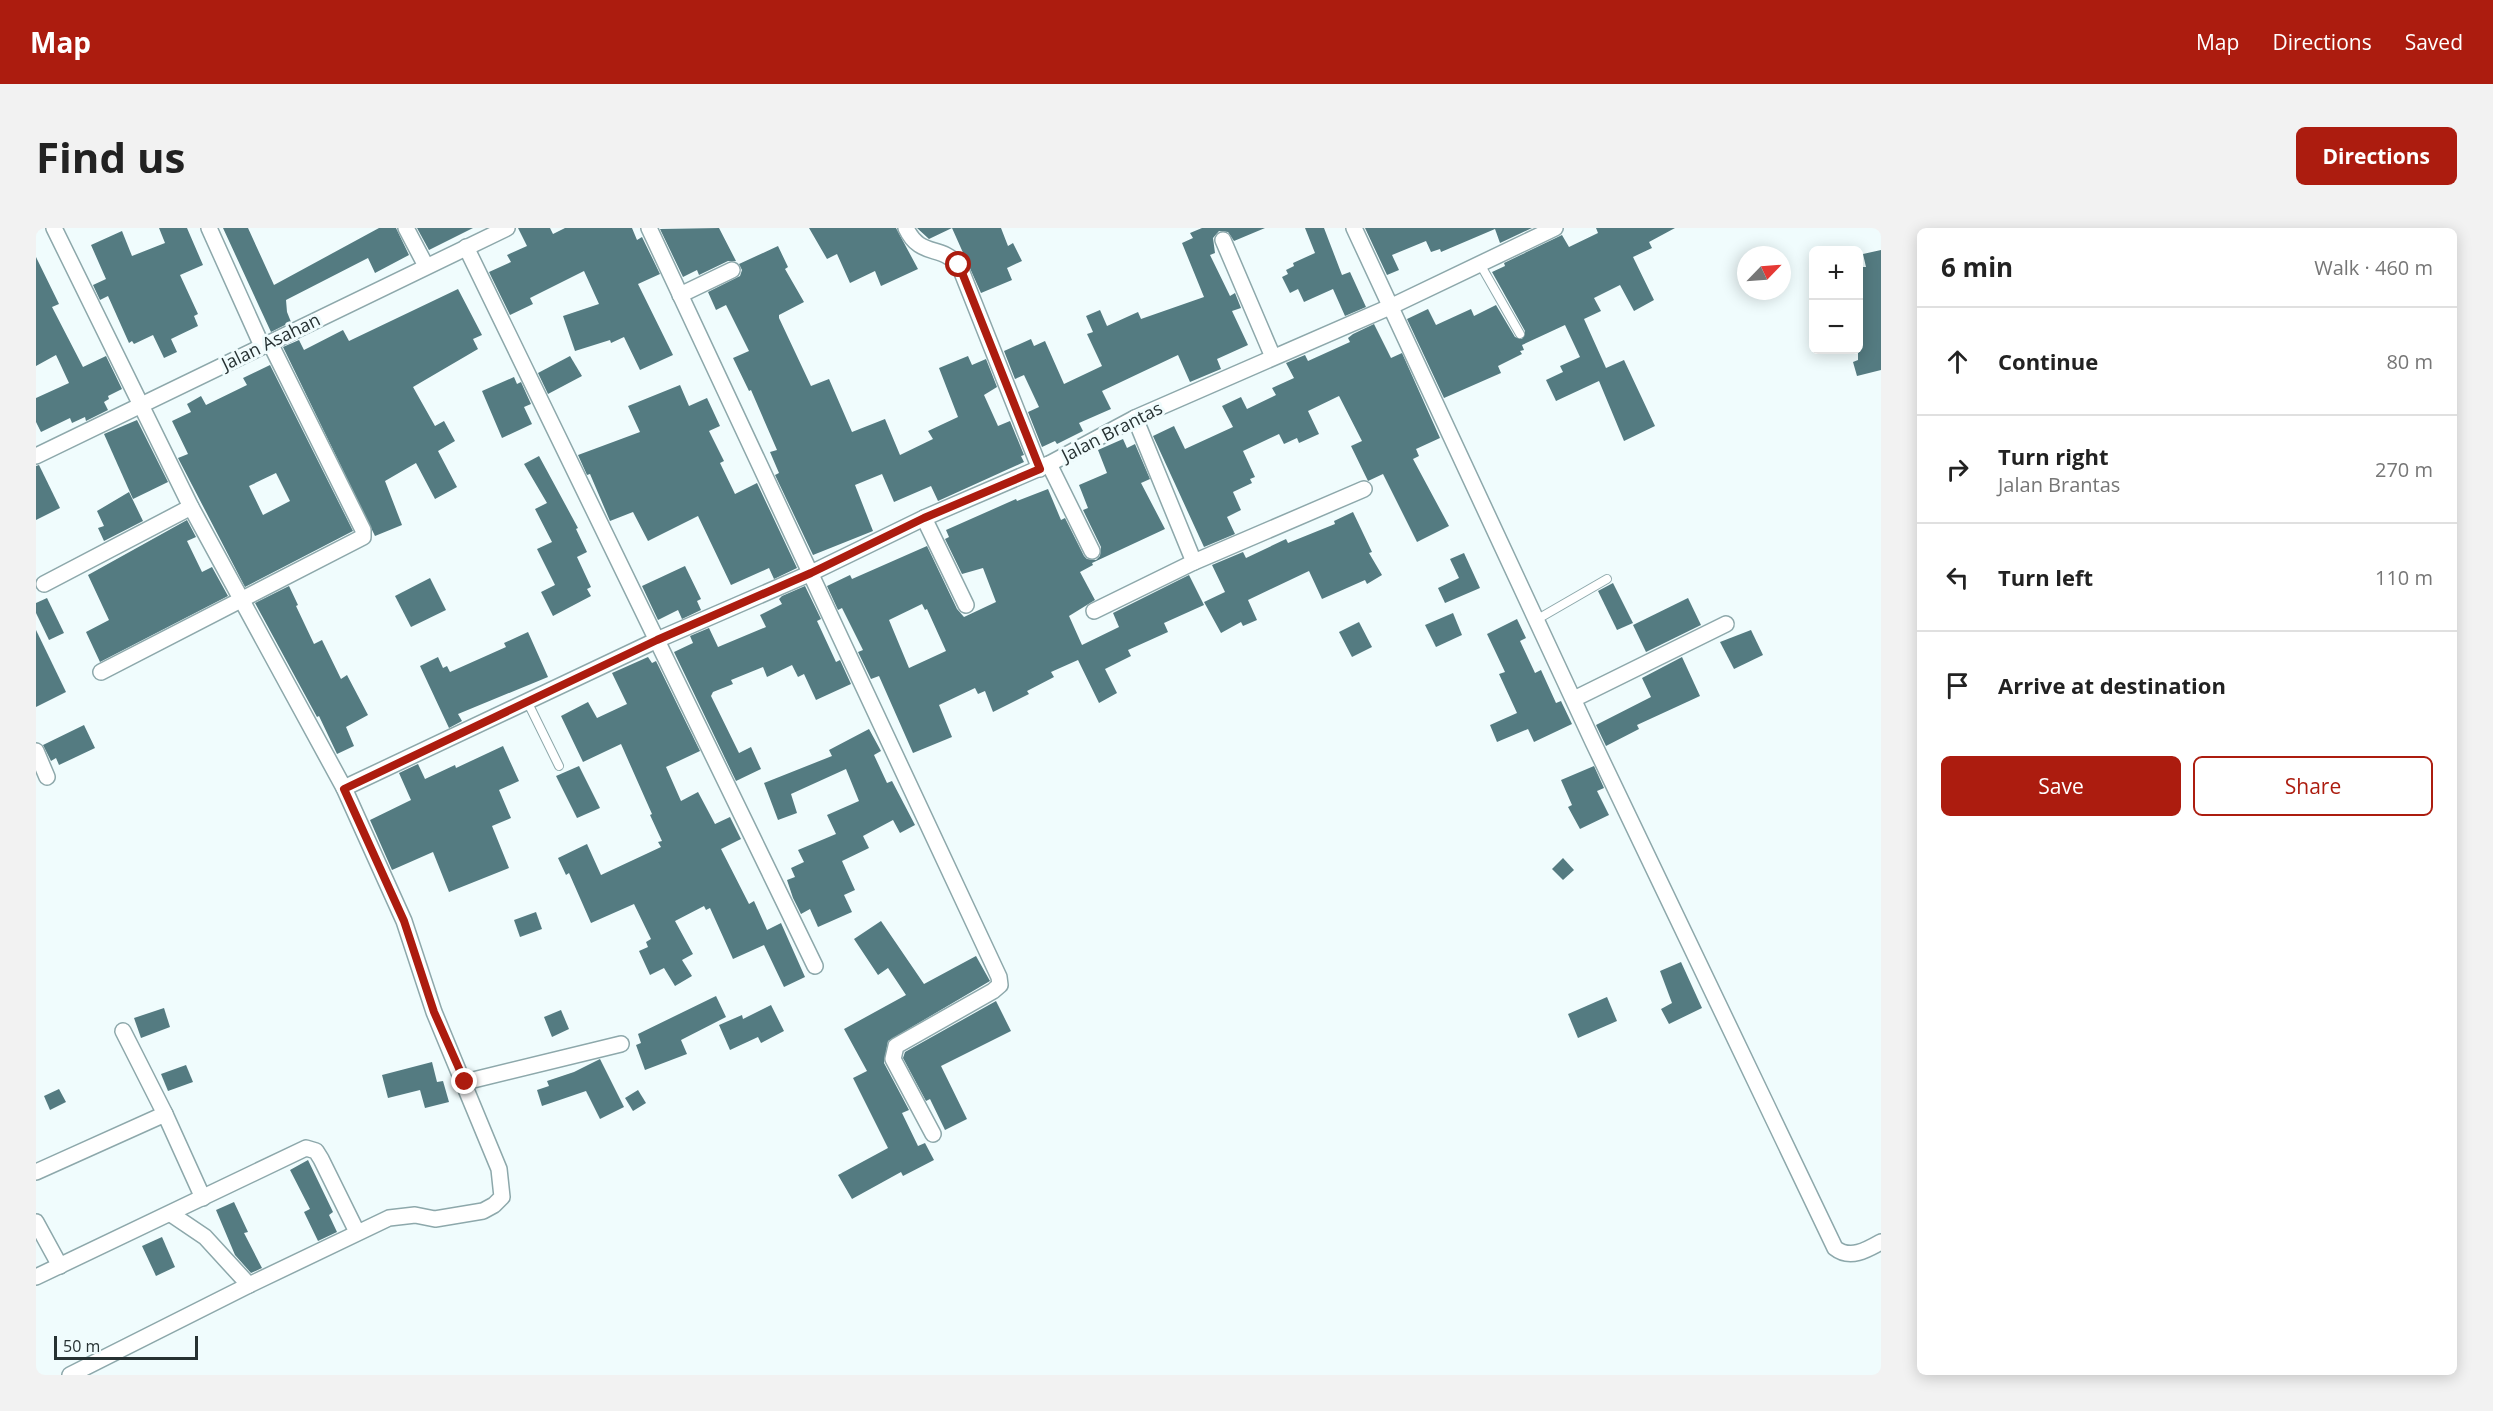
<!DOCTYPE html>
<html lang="en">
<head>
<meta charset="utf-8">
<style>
	body { margin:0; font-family:"Open Sans",sans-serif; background:#f2f2f2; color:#222 }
	.controls { position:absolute; right:18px; top:18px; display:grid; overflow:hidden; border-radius:9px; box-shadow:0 3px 15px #0003 }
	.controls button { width:54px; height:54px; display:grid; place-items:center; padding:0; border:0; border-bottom:2px solid #e0e0e0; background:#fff; color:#222; font:30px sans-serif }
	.compass { position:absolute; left:1701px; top:18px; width:54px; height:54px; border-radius:50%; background:#fff; box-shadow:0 3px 15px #0003; rotate:65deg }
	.scale { position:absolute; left:18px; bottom:15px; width:144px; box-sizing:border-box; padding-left:6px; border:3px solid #263132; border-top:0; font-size:16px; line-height:21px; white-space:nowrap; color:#263132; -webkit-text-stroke:4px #f0fcfd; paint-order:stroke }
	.stop { position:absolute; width:18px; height:18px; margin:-14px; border:4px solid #ac1c0f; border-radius:50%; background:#fff }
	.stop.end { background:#ac1c0f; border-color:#fff; box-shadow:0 2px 6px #0008 }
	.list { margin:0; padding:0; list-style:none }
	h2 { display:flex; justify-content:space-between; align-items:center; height:78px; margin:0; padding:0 24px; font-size:26px }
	h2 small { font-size:20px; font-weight:400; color:#767676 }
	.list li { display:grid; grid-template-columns:39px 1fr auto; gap:18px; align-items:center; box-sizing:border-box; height:108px; padding:0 24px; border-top:2px solid #e0e0e0 }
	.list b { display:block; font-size:22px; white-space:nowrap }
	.list p { margin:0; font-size:20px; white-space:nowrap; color:#767676 }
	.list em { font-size:20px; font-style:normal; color:#767676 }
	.actions { display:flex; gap:12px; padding:18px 24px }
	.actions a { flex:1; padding:14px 0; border:2px solid #ac1c0f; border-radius:9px; text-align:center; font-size:21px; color:#ac1c0f }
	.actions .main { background:#ac1c0f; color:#fff }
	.icon { flex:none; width:33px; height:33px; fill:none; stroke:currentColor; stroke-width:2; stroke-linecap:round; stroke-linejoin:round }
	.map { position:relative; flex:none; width:1845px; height:1147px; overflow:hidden; border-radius:9px }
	header { display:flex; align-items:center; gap:36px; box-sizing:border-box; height:84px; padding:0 30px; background:#ac1c0f; color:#fff }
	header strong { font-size:28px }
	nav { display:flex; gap:33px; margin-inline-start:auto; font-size:21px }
	.intro { display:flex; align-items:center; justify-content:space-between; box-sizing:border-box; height:144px; padding:0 36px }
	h1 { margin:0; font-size:42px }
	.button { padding:15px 27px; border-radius:9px; background:#ac1c0f; color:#fff; font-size:21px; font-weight:700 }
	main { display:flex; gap:36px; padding:0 36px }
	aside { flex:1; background:#fff; border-radius:9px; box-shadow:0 3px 15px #0003 }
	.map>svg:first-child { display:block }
</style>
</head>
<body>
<header>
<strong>Map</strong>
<nav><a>Map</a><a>Directions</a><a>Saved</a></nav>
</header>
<div class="intro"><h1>Find us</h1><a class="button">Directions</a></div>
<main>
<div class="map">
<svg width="1845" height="1147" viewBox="0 0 1845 1147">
	<rect width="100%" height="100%" fill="#f0fcfd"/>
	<g fill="#547b81" fill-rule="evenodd">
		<path d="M123,0H151L167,37L144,47L162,86L158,88L162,98L135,111L141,124L128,130L117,107L98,116L96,113L93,115L72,68L64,72L57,57L70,51L55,17L86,3L96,28L129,15Z"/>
		<path d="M187,0H212L238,57L343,0H360L373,27L339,45L332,30L250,72L251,84L255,94L235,104Z"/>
		<path d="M381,0H437L393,22Z"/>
		<path d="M482,0H514L517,6L529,0H596L601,12L606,9L624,46L602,56L637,127L604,142L588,109L575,115L574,112L539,123L527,88L563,76L548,43L494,70L497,76L474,87L453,44L475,34L471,27L491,18Z"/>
		<path d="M683,0L700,33H692L663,47L661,42L647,49L624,1Z"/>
		<path d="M773,0H860L882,41L845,58L839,43L814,55L801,26L791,31Z"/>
		<path d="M881,0H965L972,18L977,15L986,33L971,40L976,52L945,65L916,0L893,11Z"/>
		<path d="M1166,0H1229L1198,13L1192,4L1183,3L1177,10L1179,25L1174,27L1194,68L1199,65L1205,80L1196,83L1212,117L1181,131L1185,141L1154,154L1142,127L1066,163L1075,181L1043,195L1047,203L1021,216L1019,213L1006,219L992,184L1003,179L988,147L979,151L968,123L995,111L998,118L1009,113L1028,156L1066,138L1051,106L1057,104L1050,88L1064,82L1071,98L1102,84L1105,91L1168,69L1146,15L1157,10L1154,5Z"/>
		<path d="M1269,0H1288L1306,47L1314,44L1330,79L1309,88L1297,61L1268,74L1262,61L1254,65L1246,49L1252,46L1250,42L1258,38L1257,35L1279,25Z"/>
		<path d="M1329,0H1496L1464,15L1459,1L1405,24L1404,21L1395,24L1390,13L1356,27L1363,42L1351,47Z"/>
		<path d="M1560,0H1639L1613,14L1616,20L1597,29L1618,72L1598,83L1584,57L1558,70L1565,83L1548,91L1570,140L1588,132L1619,198L1588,213L1563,153L1520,173L1510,152L1527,144L1524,138L1544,129L1529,97L1486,117L1488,122L1484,123L1486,126L1462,138L1465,145L1408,170L1371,91L1392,81L1400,97L1435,81L1438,88L1460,77L1479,109L1486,111L1489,103L1456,44L1469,38L1468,35L1526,7L1533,19L1562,5Z"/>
		<path d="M742,18L752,39L749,41L768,74L743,87V90L775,158L793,151L816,204L849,191L864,227L897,211L892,203L922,189L903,140L932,128L936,137L950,131L961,159L948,167L962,198L974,193L988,227L985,228L988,234L902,273L895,258L858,274L846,246L819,257L837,303L777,327L739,247L743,245L734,224L741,222L715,162L713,163L697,130L713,123L690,77L680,82L672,64L704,48L706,42L703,36Z"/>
		<path d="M1845,22V142L1821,148L1817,134L1822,132V39H1830L1827,26Z"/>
		<path d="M0,29L23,76L16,79L47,139L70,128L86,161L72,168L73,171L68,174L72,182L50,193L49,189L36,195L34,190L5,204L0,194V170L33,155L20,127L0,138Z"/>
		<path d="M422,61L446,107L437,111L442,121L377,159L399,198L408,193L419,213L402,223L421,259L399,271L380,235L349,253L366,297L339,308L247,119L263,112L268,122L307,102L313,113Z"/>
		<path d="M1338,96L1355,130L1366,125L1404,210L1380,221L1383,228L1377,231L1413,298L1381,314L1347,246L1332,253L1315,218L1326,213L1303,168L1272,183L1283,206L1263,215L1261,210L1248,216L1243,206L1207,223L1219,249L1214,251L1216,255L1197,264L1205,282L1191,289L1199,306L1168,319L1117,208L1138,198L1149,221L1197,199L1186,178L1205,169L1211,181L1240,167L1236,160L1258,150L1250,135L1269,127L1272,133L1314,114L1312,110L1317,106Z"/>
		<path d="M534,128L546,148L512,166L502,145Z"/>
		<path d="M234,137L317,303L209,359L142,230L152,226L136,193L155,184L151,176L165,168L170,177L211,157L207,150ZM240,245L254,273L227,287L213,258Z"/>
		<path d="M478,149L481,156L485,154L495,176L488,179L496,196L466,210L446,163Z"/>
		<path d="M644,157L653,178L671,170L684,198L673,203L688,233L684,235L699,266L721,255L761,340L738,351L733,340L695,357L662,288L612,313L597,284L574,293L554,246L551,247L542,227L604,204L592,178Z"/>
		<path d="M101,192L132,254L97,271L68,206Z"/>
		<path d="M1087,211L1091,220L1099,216L1114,251L1105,255L1129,301L1056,335L1057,337L1044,344L1059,372L1033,388L1046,417L1083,399L1077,385L1153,347L1168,377L1128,395L1132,404L1092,422L1095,428L1069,441L1081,465L1063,475L1042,432L1015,444L1018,449L991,463L993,466L957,484L949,463L942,466L939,460L903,477L916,509L877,525L843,448L835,451L822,424L827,422L806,380L802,382L791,358L814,347L816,351L891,318L921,381L928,389L960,374L947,340L926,346L909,311L913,309L910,302L980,271L981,273L1012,261L1025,292L1029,290L1048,328L1051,331L1060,332L1064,328L1065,319L1047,282L1052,280L1043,257L1071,245L1062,222ZM886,376L889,382L891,381L910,423L873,440L853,392Z"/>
		<path d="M503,228L542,300L540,301L551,324L541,329L555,359L551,361L555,368L517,388L505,364L519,357L501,321L516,314L499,281L511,275L488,236Z"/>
		<path d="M3,237L24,280L0,292V238Z"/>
		<path d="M93,264L107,293L68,313L62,300L68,298L61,283Z"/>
		<path d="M1317,284L1336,324L1333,325L1346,347L1331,356L1329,352L1286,371L1273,343L1212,372L1221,392L1207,398L1205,394L1185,405L1168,374L1189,364L1176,337L1207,324L1210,330L1250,311L1252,315L1299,296L1298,293Z"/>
		<path d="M151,292L160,309L151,313L166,344L176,339L192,368L64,434L50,404L73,392L52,347Z"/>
		<path d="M1428,325L1444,360L1409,375L1402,360L1423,350L1414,331Z"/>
		<path d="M649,338L665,371L661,373L665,382L646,391L642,382L622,392L606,358Z"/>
		<path d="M394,350L410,382L375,399L359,368Z"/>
		<path d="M1577,355L1597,395L1581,402L1562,363Z"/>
		<path d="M253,358L262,377L260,378L278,416L286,412L305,451L311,447L332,487L310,499L318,518L301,526L283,488L281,489L219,375Z"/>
		<path d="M769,358L785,391L781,393L800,434L804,432L815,456L780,472L768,446L762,449L756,437L731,449L727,439L695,452L697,456L677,464L675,468L703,525L715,519L725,541L700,553L638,424L657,415L654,408L673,400L682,419L730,399L724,387L746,376L743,371L746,368Z"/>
		<path d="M11,370L28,405L13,412L0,385V375Z"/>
		<path d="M1652,370L1665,397L1610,424L1597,397Z"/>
		<path d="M1417,385L1426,407L1400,419L1389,397Z"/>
		<path d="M1481,391L1490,410L1484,413L1499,445L1505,442L1520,475L1525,473L1536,496L1498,514L1492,501L1461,514L1454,497L1481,485L1463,446L1469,444L1451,406Z"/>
		<path d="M1323,394L1336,419L1316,429L1303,404Z"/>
		<path d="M0,402L30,464L0,479Z"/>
		<path d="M1715,402L1727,427L1698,441L1684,414Z"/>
		<path d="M492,404L512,449L422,486L426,493L413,500L384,438L402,429L407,440L411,438L414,444L470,419L468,415Z"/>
		<path d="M612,429L616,435L620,433L664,523L630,539L645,573L662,564L679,596L694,589L705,611L685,621L713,676L718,673L731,702L745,695L769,749L748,759L728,717L697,731L674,680L670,682L668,678L639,693L657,726L646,732L656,748L639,758L628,740L614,747L603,723L612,719L610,714L615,711L598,676L555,695L533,645L530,647L522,630L551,616L565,647L625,619L622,614L626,613L614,587L616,586L585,516L547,534L525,488L552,474L561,490L591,476L576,445Z"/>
		<path d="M1646,429L1664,468L1601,497L1603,501L1570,518L1560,497L1615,469L1606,450Z"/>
		<path d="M48,497L59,520L23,537L20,530L15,533L7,517Z"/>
		<path d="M833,501L845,523L838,527L851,555L856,553L879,597L864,605L857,592L827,608L833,620L806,633L819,662L808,667L816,684L782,699L774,681L765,686L757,670L751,652L759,649L755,640L768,634L762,622L800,606L791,587L823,573L810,541L755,566L761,585L742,592L728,555L796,528L793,522Z"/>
		<path d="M467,518L483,553L463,562L475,590L456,598L473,640L413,664L397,624L356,642L334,592L375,572L363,545L382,536L389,551L419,537L420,540Z"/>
		<path d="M543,538L564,580L541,590L520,548Z"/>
		<path d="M1558,538L1568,560L1561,563L1573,587L1544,601L1532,579L1536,577L1525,552Z"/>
		<path d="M1527,630L1538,642L1527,652L1516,641Z"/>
		<path d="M500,684L506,701L484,709L478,692Z"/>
		<path d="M845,693L888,756L940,728L954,753L852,813L848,835L873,882L866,885L882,918L889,915L898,932L867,948L865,944L816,971L802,947L852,920L817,850L831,843L808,801L870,767L852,740L842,747L818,711Z"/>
		<path d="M1645,734L1666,780L1633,796L1625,781L1636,775L1624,743Z"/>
		<path d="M680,768L690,789L645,812L651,826L609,842L600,817L605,815L602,806Z"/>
		<path d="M1571,769L1581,793L1542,810L1532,786Z"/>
		<path d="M960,773L975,803L905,838L931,891L909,902L894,871L890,873L867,830L869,824Z"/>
		<path d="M735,777L748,803L725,815L722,809L694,822L683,797L706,787L707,791Z"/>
		<path d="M128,780L134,799L105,810L98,790Z"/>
		<path d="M525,782L533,801L516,809L508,789Z"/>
		<path d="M564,831L588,879L564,891L550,863L506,878L501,862L513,858L511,853L538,844Z"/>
		<path d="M396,834L401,854L407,853L413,874L389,880L384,862L352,870L346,847Z"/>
		<path d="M150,837L157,854L132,863L125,846Z"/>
		<path d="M23,861L30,874L14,882L8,868Z"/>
		<path d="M602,862L610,875L597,883L589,870Z"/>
		<path d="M272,932L297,984L293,987L301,1004L282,1013L268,984L274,981L254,942Z"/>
		<path d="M198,974L212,1004L208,1005L226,1040L215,1045L199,1027L180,982Z"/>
		<path d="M126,1009L139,1039L120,1048L106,1018Z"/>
	</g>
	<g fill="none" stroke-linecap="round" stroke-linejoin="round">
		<g stroke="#8da8ab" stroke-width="10">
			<g id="service">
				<path d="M1444,36L1484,106"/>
				<path d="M1500,392L1571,351"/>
				<path d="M492,475L523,538"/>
			</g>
		</g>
		<g stroke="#8da8ab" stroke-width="18">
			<g id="minor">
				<path d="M18,0L155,279L308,560L368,693L398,784L463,941L466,969L458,977L447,983L399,991L379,987L353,990L213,1057L169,1009L135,986"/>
				<path d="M173,0L226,118"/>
				<path d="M370,0L390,38"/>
				<path d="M613,0L963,749L964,757L957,763L860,818L857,831L897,906"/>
				<path d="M870,0C884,30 904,16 923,37L1004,241"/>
				<path d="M1318,0L1557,514L1799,1020C1814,1032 1831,1022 1845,1014"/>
				<path d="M1187,12L1237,129"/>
				<path d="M430,19L779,738"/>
				<path d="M644,67L696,42"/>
				<path d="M1099,190L1158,334L1328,261"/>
				<path d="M0,228L471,0"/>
				<path d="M1013,236L1056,323"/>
				<path d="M888,290L930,377"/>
				<path d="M8,356L155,279"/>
				<path d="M1058,383L1158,334"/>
				<path d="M65,444L327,309V302L234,115"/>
				<path d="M1538,471L1690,396"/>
				<path d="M0,523L11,549"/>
				<path d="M308,560L621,412L775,345L888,290L1013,236L1099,190L1356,78L1519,0"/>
				<path d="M87,803L129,886"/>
				<path d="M429,854L585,816"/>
				<path d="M0,944L129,886L167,970"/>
				<path d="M0,994L24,1038"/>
				<path d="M0,1049L270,920L280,923L285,931L321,1004"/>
				<path d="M34,1147L213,1057"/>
			</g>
		</g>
		<use href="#service" stroke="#fff" stroke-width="8"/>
		<use href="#minor" stroke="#fff" stroke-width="15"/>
	</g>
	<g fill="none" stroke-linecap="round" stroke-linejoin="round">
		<path stroke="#ac1c0f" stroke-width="8" d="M429,854L398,784L368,693L308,561L621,412L775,345L888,290L1004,241L923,37"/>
	</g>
	<g text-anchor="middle" stroke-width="6" stroke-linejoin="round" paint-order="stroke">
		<g font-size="18" fill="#263132" stroke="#f0fcfd">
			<text transform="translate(235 114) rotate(-26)" y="6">Jalan Asahan</text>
			<text transform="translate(1076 204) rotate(-27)" y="6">Jalan Brantas</text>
		</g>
	</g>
</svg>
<div class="controls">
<button>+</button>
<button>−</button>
</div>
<svg class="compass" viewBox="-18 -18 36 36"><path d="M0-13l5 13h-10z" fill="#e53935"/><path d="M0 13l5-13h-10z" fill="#767676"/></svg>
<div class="scale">50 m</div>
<div class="stop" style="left:923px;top:37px"></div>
<div class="stop end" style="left:429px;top:854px"></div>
</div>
<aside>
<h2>6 min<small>Walk · 460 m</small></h2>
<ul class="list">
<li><svg class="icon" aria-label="ahead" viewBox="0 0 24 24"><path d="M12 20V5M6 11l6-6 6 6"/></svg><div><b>Continue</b></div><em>80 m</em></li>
<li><svg class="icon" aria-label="right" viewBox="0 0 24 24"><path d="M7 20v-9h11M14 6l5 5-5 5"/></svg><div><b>Turn right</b><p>Jalan Brantas</p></div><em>270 m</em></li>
<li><svg class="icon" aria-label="left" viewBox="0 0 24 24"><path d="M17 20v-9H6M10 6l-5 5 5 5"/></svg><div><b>Turn left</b></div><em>110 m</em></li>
<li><svg class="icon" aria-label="arrive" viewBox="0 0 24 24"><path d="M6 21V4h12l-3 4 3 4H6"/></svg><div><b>Arrive at destination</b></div></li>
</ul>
<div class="actions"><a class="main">Save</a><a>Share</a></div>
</aside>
</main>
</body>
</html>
